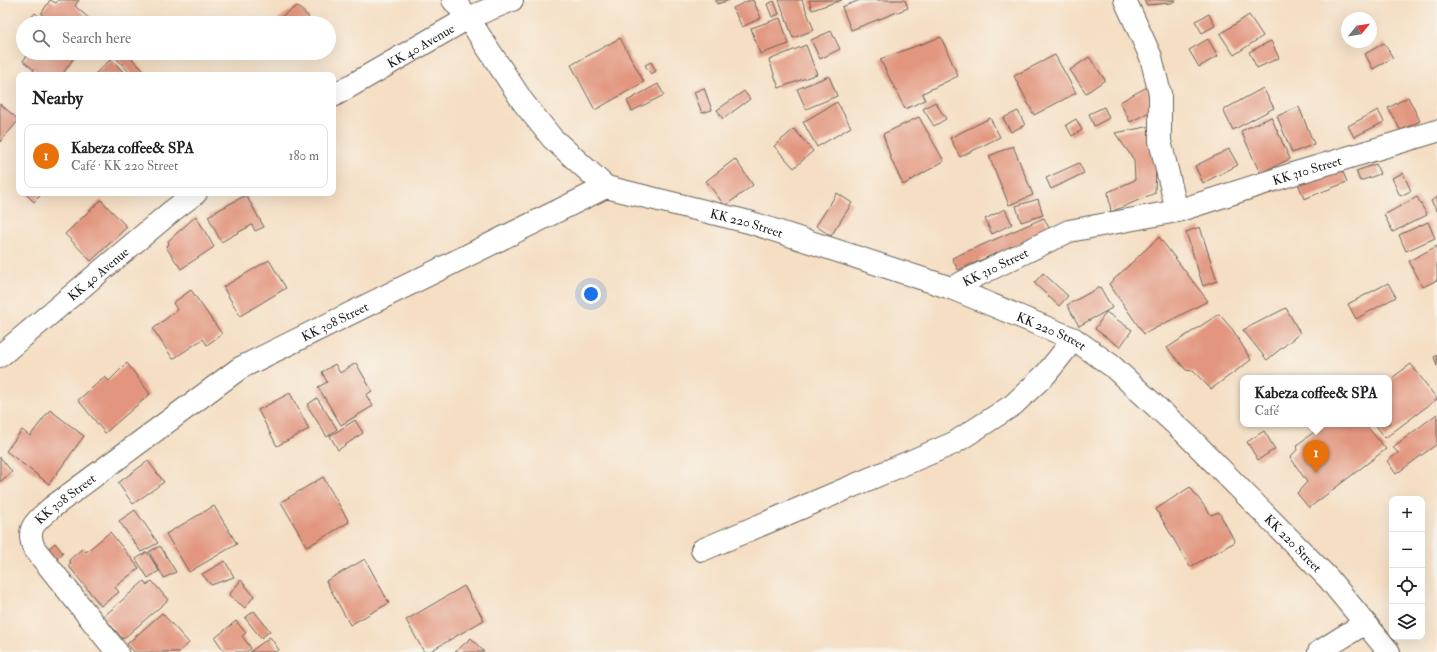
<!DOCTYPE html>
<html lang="en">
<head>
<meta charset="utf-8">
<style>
	body { margin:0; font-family:"IM FELL Double Pica",serif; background:#f2f2f2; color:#202124 }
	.controls { position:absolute; right:12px; bottom:12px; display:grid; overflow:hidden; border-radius:8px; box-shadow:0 4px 16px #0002 }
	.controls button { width:36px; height:36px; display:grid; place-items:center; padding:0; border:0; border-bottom:1px solid #e0e0e0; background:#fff; color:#202124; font:20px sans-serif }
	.compass { position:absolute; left:1341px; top:12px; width:36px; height:36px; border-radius:50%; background:#fff; box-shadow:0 4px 16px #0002; rotate:60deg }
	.you { position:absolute; left:591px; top:294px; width:14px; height:14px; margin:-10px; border:3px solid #fff; border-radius:50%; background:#1a73e8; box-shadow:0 0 0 6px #1a73e833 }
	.badge { display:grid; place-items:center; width:26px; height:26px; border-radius:50%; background:#111827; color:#fff; font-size:13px; font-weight:700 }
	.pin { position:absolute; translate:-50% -33px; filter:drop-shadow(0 1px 2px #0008) }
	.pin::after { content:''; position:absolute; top:21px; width:14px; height:12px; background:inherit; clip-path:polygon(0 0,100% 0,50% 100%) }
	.popup { position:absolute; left:1240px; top:375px; width:152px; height:52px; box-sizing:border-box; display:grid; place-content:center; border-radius:8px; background:#fff; filter:drop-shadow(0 1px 3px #0005); font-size:13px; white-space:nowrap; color:#757577 }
	.popup b { font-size:15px; color:#202124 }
	.popup::after { content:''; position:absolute; left:50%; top:100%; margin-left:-8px; border:8px solid transparent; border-top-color:#fff }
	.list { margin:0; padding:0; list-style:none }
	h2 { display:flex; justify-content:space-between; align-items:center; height:52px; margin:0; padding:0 16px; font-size:17px }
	h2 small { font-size:13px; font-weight:400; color:#757577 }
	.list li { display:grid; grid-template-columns:26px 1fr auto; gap:12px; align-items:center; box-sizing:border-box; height:64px; margin:0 8px 8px; padding:0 8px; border:1px solid #e0e0e0; border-radius:8px }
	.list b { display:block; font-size:15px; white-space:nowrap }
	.list p { margin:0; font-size:13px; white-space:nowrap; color:#757577 }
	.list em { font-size:13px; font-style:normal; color:#757577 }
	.icon { flex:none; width:22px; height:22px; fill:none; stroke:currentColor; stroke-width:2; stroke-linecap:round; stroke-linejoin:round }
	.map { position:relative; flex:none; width:1437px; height:652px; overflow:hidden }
	.search { position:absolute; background:#fff; box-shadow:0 4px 16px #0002; left:16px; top:16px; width:320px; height:44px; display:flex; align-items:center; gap:10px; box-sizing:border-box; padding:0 14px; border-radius:22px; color:#757577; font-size:15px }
	.panel { position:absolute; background:#fff; box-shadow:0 4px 16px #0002; left:16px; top:72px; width:320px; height:124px; border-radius:8px }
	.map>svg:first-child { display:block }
</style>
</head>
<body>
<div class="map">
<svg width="1437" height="652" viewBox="0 0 1437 652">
	<rect width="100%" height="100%" fill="#f7f3e8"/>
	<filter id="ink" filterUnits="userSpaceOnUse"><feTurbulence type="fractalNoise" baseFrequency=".025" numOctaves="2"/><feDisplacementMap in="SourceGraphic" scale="8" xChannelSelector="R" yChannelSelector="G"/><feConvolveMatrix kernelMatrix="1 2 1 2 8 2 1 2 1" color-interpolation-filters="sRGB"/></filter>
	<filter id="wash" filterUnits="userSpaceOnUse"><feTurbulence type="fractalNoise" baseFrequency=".012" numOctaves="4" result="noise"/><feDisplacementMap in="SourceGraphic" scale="16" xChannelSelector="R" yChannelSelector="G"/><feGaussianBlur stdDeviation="0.9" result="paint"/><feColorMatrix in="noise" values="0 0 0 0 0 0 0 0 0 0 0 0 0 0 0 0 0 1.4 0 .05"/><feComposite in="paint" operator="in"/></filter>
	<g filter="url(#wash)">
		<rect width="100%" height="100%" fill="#f5dec3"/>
		<g id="blocks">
			<g fill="#e2967f">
				<path d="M50,0L56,3L58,0H79L75,6L91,20L88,23H52L41,14Z"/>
				<path d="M716,0H730L717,4Z"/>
				<path d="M750,0H753L761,18L742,27L733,8Z"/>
				<path d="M779,0H802L814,30L793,38Z"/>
				<path d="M809,0H842L812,10Z"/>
				<path d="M860,0H905L908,8L851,30L842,7Z"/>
				<path d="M1144,0H1176L1171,3L1147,5Z"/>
				<path d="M774,1L779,14L772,17L767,4Z"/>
				<path d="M297,6L309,17L301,23H272Z"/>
				<path d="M35,13L47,23H27Z"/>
				<path d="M1209,14L1215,26L1202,33L1195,21Z"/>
				<path d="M1249,15L1263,36L1234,55L1220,34Z"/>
				<path d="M780,18L789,44L760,54L751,28Z"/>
				<path d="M831,31L840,49L820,59L811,40Z"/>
				<path d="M941,37L958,76L923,93L925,100L905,109L880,59Z"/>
				<path d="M620,38L644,82L595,110L571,65Z"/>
				<path d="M1208,39L1218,56L1199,67L1189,50Z"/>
				<path d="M1271,41L1279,58L1257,68L1249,52Z"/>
				<path d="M1384,43L1393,58L1373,69L1365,54Z"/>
				<path d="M806,45L817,74L779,88L769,60Z"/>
				<path d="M29,53H77L62,75H34L32,73L34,70L23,61Z"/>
				<path d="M121,53H126L145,72L142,75H132L116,58Z"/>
				<path d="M1055,55L1076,93L1034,115L1014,76Z"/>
				<path d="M1089,57L1105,80L1086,93L1070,70Z"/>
				<path d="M111,59L126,75H94Z"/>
				<path d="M651,62L656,71L651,74L645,65Z"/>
				<path d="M829,76L837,96L806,109L797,89Z"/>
				<path d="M658,84L664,95L632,111L627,101Z"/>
				<path d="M1147,87L1158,108L1130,122L1120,102Z"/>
				<path d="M704,88L712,110L702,113L694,92Z"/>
				<path d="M1263,88L1274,108L1233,130L1223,110Z"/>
				<path d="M744,91L750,99L723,119L717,110Z"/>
				<path d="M1408,97L1420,121L1401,131L1388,108Z"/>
				<path d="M837,102L851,127L817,147L803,122Z"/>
				<path d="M935,102L946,119L934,126L923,109Z"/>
				<path d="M0,104L19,120L0,142Z"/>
				<path d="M1104,107L1109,118L1094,126L1089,114Z"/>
				<path d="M1299,107L1314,144L1292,153L1277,116Z"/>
				<path d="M1378,110L1384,122L1354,137L1348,126Z"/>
				<path d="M1018,111L1025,125L1011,132L1003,118Z"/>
				<path d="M919,117L944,161L903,185L891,159L883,134Z"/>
				<path d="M1271,117L1290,159L1260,173L1241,131Z"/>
				<path d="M990,118L1000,137L960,157L950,138Z"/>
				<path d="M1076,119L1082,130L1072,136L1066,125Z"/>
				<path d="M1157,125L1155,193L1111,212L1108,192L1135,180L1134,160L1115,133Z"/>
				<path d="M794,129L813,151L794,168L774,146Z"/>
				<path d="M1013,146L1033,195L1009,205L989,156Z"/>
				<path d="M1229,149L1238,165L1203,183L1195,166Z"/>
				<path d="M735,159L753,185L725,206L706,181Z"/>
				<path d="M1079,163L1084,173L1051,189L1046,178Z"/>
				<path d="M1376,164L1380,174L1360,181L1356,171Z"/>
				<path d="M1341,167L1347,182L1304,199L1298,183Z"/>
				<path d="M1403,173L1411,191L1400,196L1392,178Z"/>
				<path d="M25,193H43L34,202Z"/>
				<path d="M837,193L852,203L831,236L816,226Z"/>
				<path d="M246,195L264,227L255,231L252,225L221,242L208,216Z"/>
				<path d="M1417,197L1427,215L1393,232L1384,215Z"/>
				<path d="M1437,197V211L1431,201Z"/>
				<path d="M1038,199L1043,215L1021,222L1016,206Z"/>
				<path d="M101,200L127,227L91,261L65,234Z"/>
				<path d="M1005,209L1012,224L992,234L985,219Z"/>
				<path d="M196,216L214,247L181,269L166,247L169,244L168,241Z"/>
				<path d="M1044,218L1050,230L958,270L952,258Z"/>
				<path d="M1428,222L1435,238L1406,251L1399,235Z"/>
				<path d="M1200,227L1217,281L1203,286L1186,232Z"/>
				<path d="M1159,237L1208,301L1144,334L1109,284Z"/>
				<path d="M1437,246V280L1423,287L1409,261Z"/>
				<path d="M269,260L286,288L240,316L223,287Z"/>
				<path d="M1043,273L1068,296L1059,306L1034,283Z"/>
				<path d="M1388,283L1396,297L1356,319L1348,304Z"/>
				<path d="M1100,287L1112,308L1079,326L1067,305Z"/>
				<path d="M191,290L222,334L207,345L203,339L173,359L153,329L177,310L173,303Z"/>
				<path d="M1286,308L1300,333L1267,360L1243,330Z"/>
				<path d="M1106,312L1132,330L1120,347L1095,329Z"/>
				<path d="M1219,314L1233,330L1251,360L1211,389L1193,371L1186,370L1167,348Z"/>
				<path d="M1437,355V366L1434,357Z"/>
				<path d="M127,363L150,394L105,433L78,400L105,377L109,381Z"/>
				<path d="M356,363L372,391L366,395L373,406L341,425L318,387L327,382L322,372L335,364L340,373Z"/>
				<path d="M1411,364L1437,399L1385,438L1375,424H1389V380Z"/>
				<path d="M290,393L309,429L277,446L258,410Z"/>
				<path d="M317,398L337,429L327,437L307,405Z"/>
				<path d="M50,410L84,436L49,484L6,451L22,430L30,436Z"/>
				<path d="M1437,414V444L1396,474L1387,461L1398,453L1393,447Z"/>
				<path d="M355,420L363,433L338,450L330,436Z"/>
				<path d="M1325,424H1365L1386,449L1309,508L1297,493L1307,482L1290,457L1297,450L1298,444Z"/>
				<path d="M1264,431L1275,449L1258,460L1247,442Z"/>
				<path d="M0,457L12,472L0,482Z"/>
				<path d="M148,461L164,482L133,504L118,483Z"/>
				<path d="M323,477L349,522L307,547L281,502Z"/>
				<path d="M1190,487L1211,515L1219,512L1235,542L1190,567L1156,509Z"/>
				<path d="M214,506L237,544L189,572L166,534Z"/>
				<path d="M135,510L158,543L141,552L119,521Z"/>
				<path d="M110,532L139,568L115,587L119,592L101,606L68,565L71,563L69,560L83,548L86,552Z"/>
				<path d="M55,543L63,553L54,561L46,551Z"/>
				<path d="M160,546L176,572L164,578L149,552Z"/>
				<path d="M147,552L159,571L148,578L136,559Z"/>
				<path d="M365,559L389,603L350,625L326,581Z"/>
				<path d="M225,561L234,577L211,585L202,574Z"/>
				<path d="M241,580L254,596L245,608L229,595Z"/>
				<path d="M144,581L147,585L152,581L168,600L123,639L103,617Z"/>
				<path d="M464,586L484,620L429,652H424L406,620Z"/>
				<path d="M254,611L270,631L261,638L245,618Z"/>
				<path d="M162,613L189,643L179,652H134L127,644Z"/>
				<path d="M236,621L246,633L242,636L251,648L247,652H225L215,638Z"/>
				<path d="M270,637L279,650L277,652H250Z"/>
				<path d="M471,638L484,652H455Z"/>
			</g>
		</g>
	</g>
	<g filter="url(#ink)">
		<use href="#blocks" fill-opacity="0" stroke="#686056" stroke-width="1"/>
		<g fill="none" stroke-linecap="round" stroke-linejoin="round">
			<g stroke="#686056" stroke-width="24">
				<g id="street">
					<path d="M1125,0L1151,57L1160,94V141L1177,211"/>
					<path id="s1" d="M333,96L468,18L512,0"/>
					<path id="s2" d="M606,187L749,222L951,288L1074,339L1112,366L1187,435L1328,578L1389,652"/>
					<path id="s3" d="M951,288L1069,231L1177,211L1296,173L1437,131"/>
					<path id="s4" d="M0,356L172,211L196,193"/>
					<path d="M702,550L954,443L1013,405L1046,374L1074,339"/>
					<path id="s5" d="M117,652L34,548C25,527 37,521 51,508L240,368L606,187L552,138L523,102L468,18L453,0"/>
					<path d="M1319,652L1365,623"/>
				</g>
			</g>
			<use href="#street" stroke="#fff" stroke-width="22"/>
		</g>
	</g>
	<g text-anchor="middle" stroke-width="3" stroke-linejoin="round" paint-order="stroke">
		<g font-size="13" fill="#1c1c1c" stroke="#f7f3e8">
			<text dy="5" stroke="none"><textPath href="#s1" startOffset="101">KK 40 Avenue</textPath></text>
			<text dy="5" stroke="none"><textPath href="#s3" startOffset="377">KK 310 Street</textPath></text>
			<text dy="5" stroke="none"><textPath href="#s2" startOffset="145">KK 220 Street</textPath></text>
			<text dy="5" stroke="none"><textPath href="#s3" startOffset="49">KK 310 Street</textPath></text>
			<text dy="5" stroke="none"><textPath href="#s4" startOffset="128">KK 40 Avenue</textPath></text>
			<text dy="5" stroke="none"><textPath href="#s5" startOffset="522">KK 308 Street</textPath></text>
			<text dy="5" stroke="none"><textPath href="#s2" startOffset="469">KK 220 Street</textPath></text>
			<text dy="5" stroke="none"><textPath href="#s5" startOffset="198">KK 308 Street</textPath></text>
			<text dy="5" stroke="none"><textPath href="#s2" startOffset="793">KK 220 Street</textPath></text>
		</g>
	</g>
</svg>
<div class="controls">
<button>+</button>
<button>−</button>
<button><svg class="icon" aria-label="locate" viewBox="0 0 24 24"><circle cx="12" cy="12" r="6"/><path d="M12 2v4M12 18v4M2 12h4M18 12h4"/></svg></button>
<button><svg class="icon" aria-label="layers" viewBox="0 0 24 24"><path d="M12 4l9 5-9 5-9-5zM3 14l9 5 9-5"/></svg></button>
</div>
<svg class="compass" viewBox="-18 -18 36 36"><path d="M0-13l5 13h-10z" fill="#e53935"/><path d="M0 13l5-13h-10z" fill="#757577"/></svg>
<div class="you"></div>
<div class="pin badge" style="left:1316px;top:473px;background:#e8710a">1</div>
<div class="popup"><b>Kabeza coffee&amp; SPA</b>Café</div>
<div class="search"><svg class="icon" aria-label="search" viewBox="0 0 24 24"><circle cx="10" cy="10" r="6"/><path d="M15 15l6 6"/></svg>Search here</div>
<section class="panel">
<h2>Nearby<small></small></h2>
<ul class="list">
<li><span class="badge" style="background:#e8710a">1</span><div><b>Kabeza coffee&amp; SPA</b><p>Café · KK 220 Street</p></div><em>180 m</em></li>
</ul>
</section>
</div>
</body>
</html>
